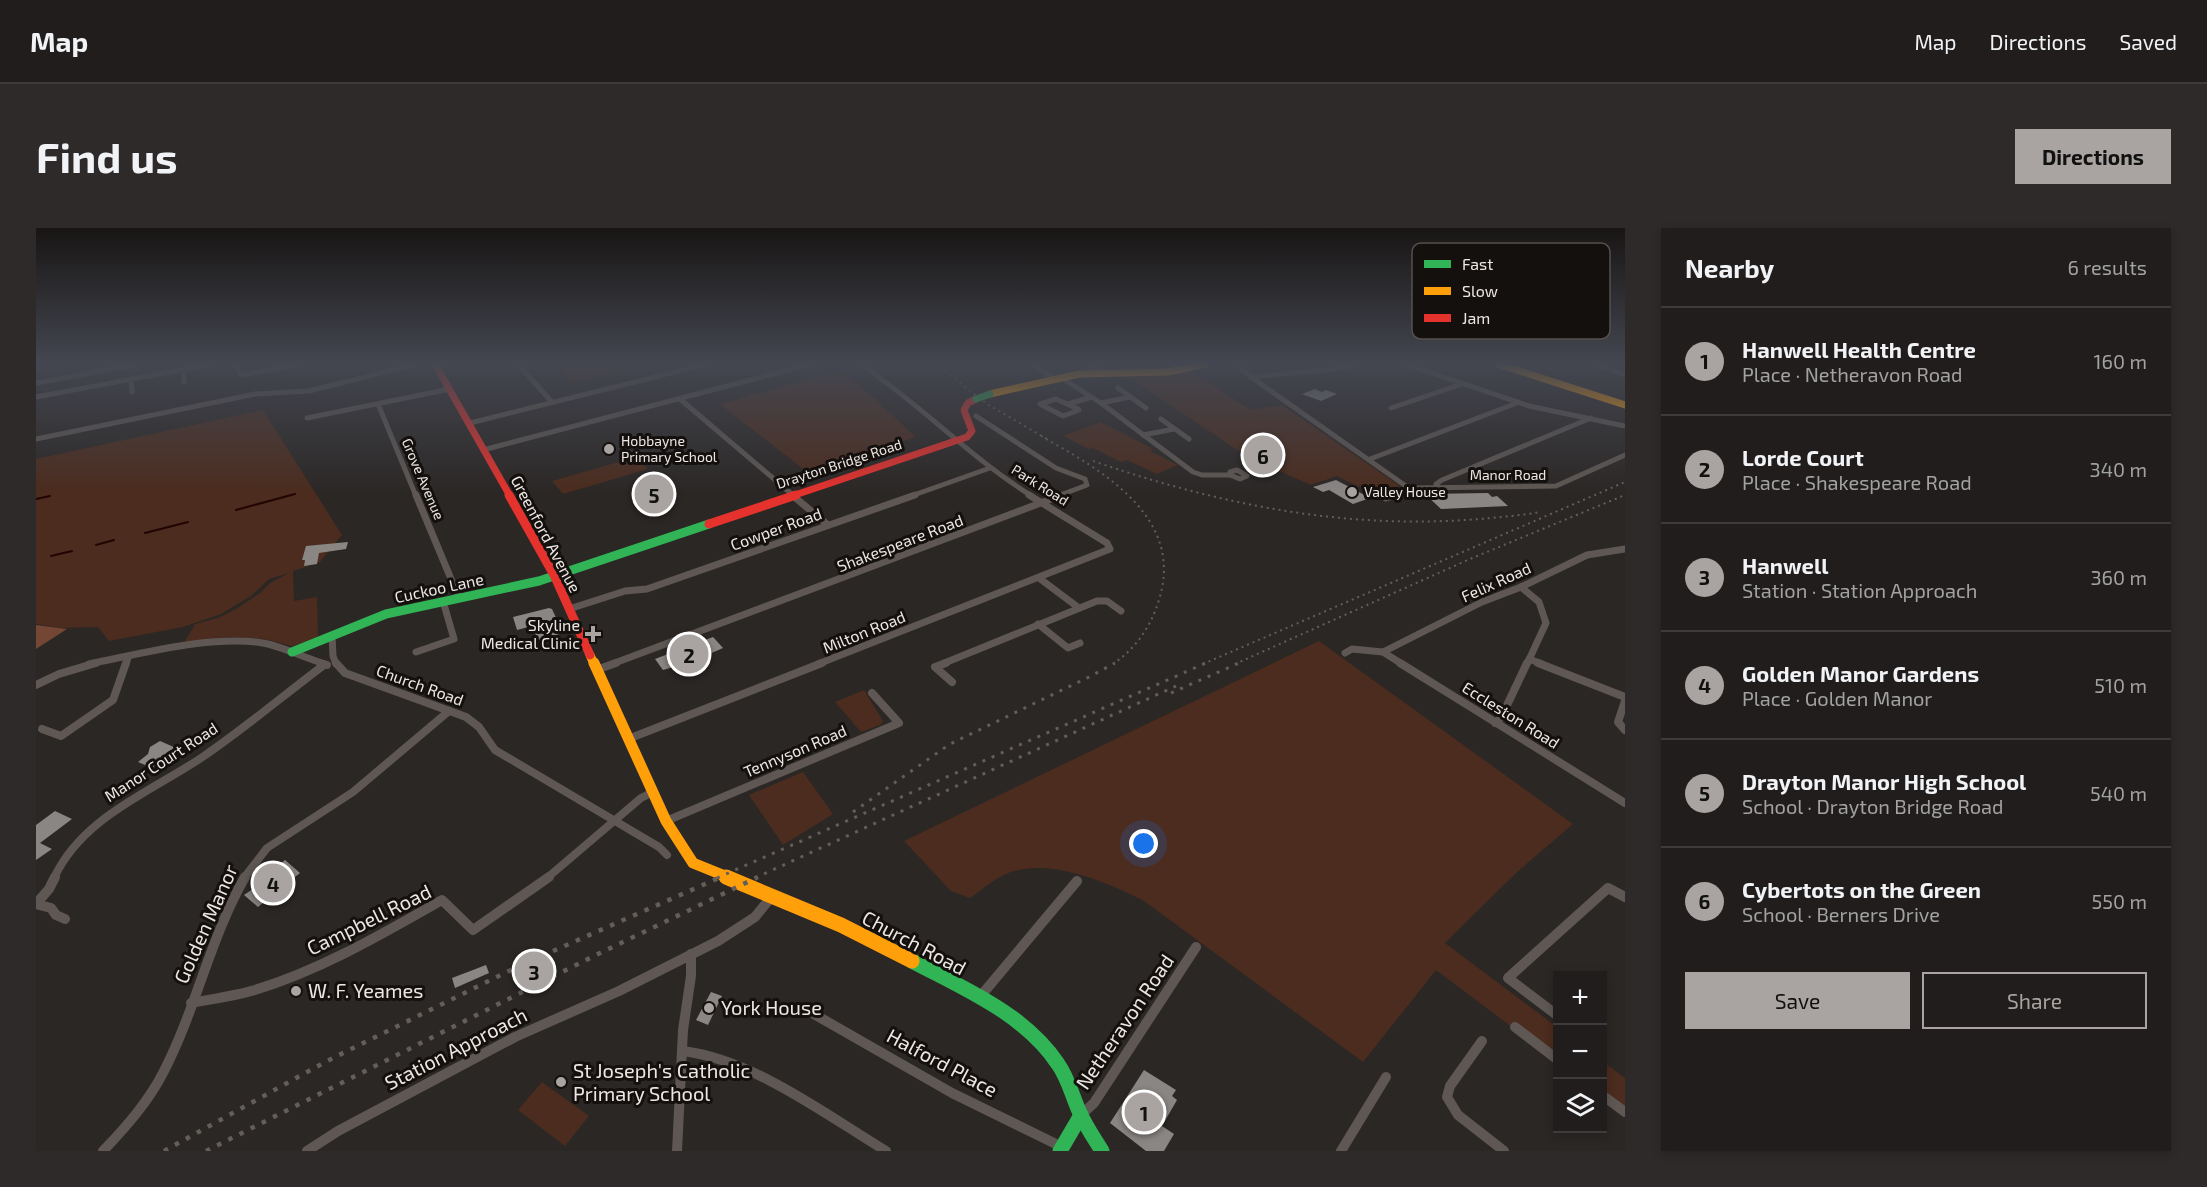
<!DOCTYPE html>
<html lang="en">
<head>
<meta charset="utf-8">
<style>
	body { margin:0; font-family:"Exo 2",sans-serif; background:#2d2a29; color:#f1f3f6 }
	.controls { position:absolute; right:18px; bottom:18px; display:grid; overflow:hidden; border-radius:0px; box-shadow:0 3px 9px #0003 }
	.controls button { width:54px; height:54px; display:grid; place-items:center; padding:0; border:0; border-bottom:2px solid #3d3b3b; background:#201d1c; color:#f1f3f6; font:30px sans-serif }
	.you { position:absolute; left:1108px; top:616px; width:21px; height:21px; margin:-15px; border:4px solid #fff; border-radius:50%; background:#1a73e8; box-shadow:0 0 0 9px #1a73e833 }
	.badge { display:grid; place-items:center; width:39px; height:39px; border-radius:50%; background:#a9a4a1; color:#111; font-size:20px; font-weight:700 }
	.pin { position:absolute; translate:-50% -50%; border:3px solid #fff; box-shadow:0 2px 6px #0006 }
	.list { margin:0; padding:0; list-style:none }
	h2 { display:flex; justify-content:space-between; align-items:center; height:78px; margin:0; padding:0 24px; font-size:26px }
	h2 small { font-size:20px; font-weight:400; color:#a2a2a3 }
	.list li { display:grid; grid-template-columns:39px 1fr auto; gap:18px; align-items:center; box-sizing:border-box; height:108px; padding:0 24px; border-top:2px solid #3d3b3b }
	.list b { display:block; font-size:22px; white-space:nowrap }
	.list p { margin:0; font-size:20px; white-space:nowrap; color:#a2a2a3 }
	.list em { font-size:20px; font-style:normal; color:#a2a2a3 }
	.actions { display:flex; gap:12px; padding:18px 24px }
	.actions a { flex:1; padding:14px 0; border:2px solid #a9a4a1; border-radius:0px; text-align:center; font-size:21px; color:#a9a4a1 }
	.actions .main { background:#a9a4a1; color:#111 }
	.icon { flex:none; width:33px; height:33px; fill:none; stroke:currentColor; stroke-width:2; stroke-linecap:round; stroke-linejoin:round }
	.map { position:relative; flex:none; width:1589px; height:923px; overflow:hidden; border-radius:0px }
	header { display:flex; align-items:center; gap:36px; box-sizing:border-box; height:84px; padding:0 30px; background:#201d1c; border-bottom:2px solid #3d3b3b }
	header strong { font-size:28px }
	nav { display:flex; gap:33px; margin-inline-start:auto; font-size:21px }
	.intro { display:flex; align-items:center; justify-content:space-between; box-sizing:border-box; height:144px; padding:0 36px }
	h1 { margin:0; font-size:42px }
	.button { padding:15px 27px; border-radius:0px; background:#a9a4a1; color:#111; font-size:21px; font-weight:700 }
	main { display:flex; gap:36px; padding:0 36px }
	aside { flex:1; background:#201d1c; border-radius:0px; box-shadow:0 3px 9px #0003 }
	.map>svg:first-child { display:block }
</style>
</head>
<body>
<header>
<strong>Map</strong>
<nav><a>Map</a><a>Directions</a><a>Saved</a></nav>
</header>
<div class="intro"><h1>Find us</h1><a class="button">Directions</a></div>
<main>
<div class="map">
<svg width="1589" height="923" viewBox="0 0 1589 923">
	<rect width="100%" height="100%" fill="#2b2725"/>
	<g fill="#4b2c1e">
		<path d="M519,136H616L536,155Z"/>
		<path d="M802,143L820,154L880,209L771,244L684,176Z"/>
		<path d="M1157,144L1215,182L1246,177L1364,258C1338,268 1325,260 1301,248L1275,257L1227,236L1244,226L1226,219L1210,228L1093,149Z"/>
		<path d="M227,182L306,307L284,334L257,343L258,373L281,369L282,408L278,412L256,418L228,411L193,409L148,415L159,396L182,390L200,381L224,365L234,355L253,345L233,351L215,368L185,386L147,399L73,413L62,399L25,400L0,396V231Z"/>
		<path d="M1065,194L1117,221L1114,223L1142,237L1121,246L1091,232L1085,234L1057,220L1053,221L1027,208Z"/>
		<path d="M600,229L612,241L527,266L516,253Z"/>
		<path d="M1283,413L1537,596L1480,645L1409,715L1521,799V833L1400,742L1327,834L1108,673C1071,654 1009,627 968,647C956,652 945,663 934,670L915,663L868,613Z"/>
		<path d="M828,462L847,493L844,497L825,504L799,474Z"/>
		<path d="M767,544L797,586L747,617L713,567Z"/>
		<path d="M1566,833L1589,850V883L1567,866Z"/>
		<path d="M506,854L553,888L529,918L482,882Z"/>
	</g>
	<path fill="#744735" d="M0,397L31,401L0,421Z"/>
	<g fill="none" stroke-linecap="round" stroke-linejoin="round">
		<g stroke="#210503" stroke-width="2">
			<path d="M0,271L14,268"/>
			<path d="M200,282L259,266"/>
			<path d="M109,305L152,294"/>
			<path d="M60,317L78,312"/>
			<path d="M15,328L36,323"/>
		</g>
	</g>
	<g fill="#8a8684">
		<path d="M1279,161L1286,164L1290,162L1301,166L1285,173L1266,166Z"/>
		<path d="M1300,252L1321,263L1334,270L1317,276L1293,262L1287,264L1277,259Z"/>
		<path d="M1452,265L1456,269L1461,268L1472,278L1405,281L1389,266Z"/>
		<path d="M312,314L310,321L283,325L281,336L268,338L269,332H266L270,318Z"/>
		<path d="M513,380L516,381L527,405L502,412L496,398L481,402L477,389Z"/>
		<path d="M677,409L687,420L655,434L627,442L619,431Z"/>
		<path d="M124,513L140,520L116,540L102,534L112,526L114,519Z"/>
		<path d="M19,583L36,591L4,615L16,621L0,632V597Z"/>
		<path d="M249,632L264,645L222,679L208,667L224,656L221,653Z"/>
		<path d="M450,737L453,745L419,760L416,750Z"/>
		<path d="M675,764L686,768L672,797L660,792Z"/>
		<path d="M1108,842L1140,862L1136,868L1141,872L1126,898L1138,906L1128,923H1110L1074,895Z"/>
	</g>
	<g fill="none" stroke-linecap="round" stroke-linejoin="round">
		<g stroke="#5e5753" stroke-width="5">
			<path d="M199,136L205,147L265,136"/>
			<path d="M482,136L516,174"/>
			<path d="M824,136C885,176 934,230 996,268"/>
			<path d="M996,136L1017,150"/>
			<path d="M1200,136L1215,149L1374,261"/>
			<path d="M1369,136L1493,178L1589,198"/>
			<path d="M1561,136L1589,147"/>
			<path d="M401,137L408,136"/>
			<path d="M1055,138L1072,144"/>
			<path d="M148,141V154"/>
			<path d="M1024,149L1065,175L1157,244L1166,247H1194"/>
			<path d="M1215,149L1298,141L1322,136"/>
			<path d="M95,151L96,164"/>
			<path d="M0,155L101,136"/>
			<path d="M1082,160L1110,180"/>
			<path d="M0,169L176,136"/>
			<path d="M644,171L758,268"/>
			<path d="M1020,171L1042,181L1043,182L1027,188L1004,176Z"/>
			<path d="M1065,175L1094,169"/>
			<path d="M342,176L380,268"/>
			<path d="M1032,176L1056,169"/>
			<path d="M1355,180L1426,156"/>
			<path d="M940,188L1020,240L1049,251L1051,257L1022,268"/>
			<path d="M271,190L414,161"/>
			<path d="M1125,191L1153,211"/>
			<path d="M434,195L671,136"/>
			<path d="M1107,207L1138,201"/>
			<path d="M0,211L219,166L273,163L381,136"/>
			<path d="M447,222L775,136"/>
			<path d="M1334,231L1481,175"/>
			<path d="M1201,242L1211,248L1204,251L1194,247V244Z"/>
			<path d="M1402,259L1400,256L1406,252L1555,190"/>
			<path d="M875,268L954,240"/>
			<path d="M1355,268L1379,260L1520,258L1589,227"/>
		</g>
		<g stroke="#5e5753" stroke-width="7">
			<path d="M380,267L423,370"/>
			<path d="M756,267L792,297"/>
			<path d="M1350,270L1360,267"/>
			<path d="M1003,350L1043,380"/>
			<path d="M1485,359L1503,374L1510,395L1491,436"/>
			<path d="M533,381L589,363L611,361L879,267"/>
			<path d="M1002,396L1032,420L1044,415"/>
			<path d="M296,408L297,428L300,436"/>
			<path d="M380,424L418,411L407,373"/>
			<path d="M1347,424L1366,436"/>
			<path d="M1347,424L1446,374L1485,359L1551,327L1589,321"/>
			<path d="M1309,425L1316,421L1347,424"/>
			<path d="M1493,431L1506,436"/>
			<path d="M53,436C104,426 180,405 232,416C251,421 270,430 289,436"/>
			<path d="M90,436L92,430"/>
			<path d="M576,436L1026,267"/>
			<path d="M782,436L1074,321L1071,315L993,267"/>
			<path d="M906,436L1061,373H1071L1085,383"/>
		</g>
		<g stroke="#5e5753" stroke-width="8">
			<path d="M284,435L291,437"/>
			<path d="M300,435L309,445L430,489L443,499L459,522L623,619L631,627"/>
			<path d="M910,435L899,439L916,454"/>
			<path d="M1364,435L1589,575"/>
			<path d="M1502,435L1589,469"/>
			<path d="M560,442L580,435"/>
			<path d="M0,457L23,446L60,435"/>
			<path d="M1589,473L1582,494L1589,502"/>
			<path d="M1459,495L1465,490L1491,435"/>
			<path d="M6,501L25,508L77,472L90,435"/>
			<path d="M592,511L786,435"/>
			<path d="M630,593L863,495L836,465"/>
			<path d="M18,650C46,589 115,564 168,528C209,500 248,467 288,437"/>
			<path d="M208,650L231,620L317,564L413,483"/>
			<path d="M511,650L605,570L617,564"/>
		</g>
		<g stroke="#5e5753" stroke-width="10">
			<path d="M19,649L13,661L0,676L15,680L20,687L29,691"/>
			<path d="M943,770L1041,653"/>
			<path d="M155,775C176,771 198,768 219,762C285,742 346,706 406,672L437,702L513,649"/>
			<path d="M769,781L916,865L1026,919"/>
			<path d="M1522,788L1472,750L1572,660L1589,669"/>
			<path d="M1479,799L1522,832"/>
			<path d="M1446,813L1414,858L1411,869L1422,887L1468,923"/>
			<path d="M647,823C718,832 789,886 850,923"/>
			<path d="M1566,867L1589,884"/>
			<path d="M1045,887L1058,875L1160,719"/>
			<path d="M67,923C90,899 113,873 128,843C160,781 174,710 209,649"/>
			<path d="M271,923L302,903L479,809L583,763L682,713L719,689L736,668"/>
			<path d="M641,923L647,802L655,748V726"/>
			<path d="M1305,923L1350,849"/>
		</g>
		<path stroke="#30b455" stroke-width="9" d="M256,424L350,386L503,353L673,296"/>
		<g stroke="#30b455" stroke-width="15">
			<path d="M876,733C927,760 989,786 1022,836C1032,850 1036,867 1043,883C1049,897 1058,910 1066,923"/>
			<path d="M1024,923L1045,887"/>
		</g>
		<g stroke="#ff9f0a" stroke-width="7">
			<path d="M1462,136L1589,177"/>
			<path d="M954,166L1043,146L1132,144L1170,136"/>
		</g>
		<path stroke="#ff9f0a" stroke-width="9" d="M554,427L558,436"/>
		<path stroke="#ff9f0a" stroke-width="11" d="M558,435L630,593L657,635L694,650"/>
		<path stroke="#ff9f0a" stroke-width="15" d="M690,649L805,697L876,733"/>
		<g stroke="#e5322d" stroke-width="7">
			<path d="M399,136L474,268"/>
			<path d="M756,268L931,209L936,203L928,182L932,175L940,171"/>
		</g>
		<g stroke="#e5322d" stroke-width="9">
			<path d="M473,267L518,347L554,427"/>
			<path d="M673,296L760,267"/>
		</g>
		<g stroke="#645e5b" stroke-width="2" stroke-dasharray="2 4" stroke-linecap="butt">
			<path d="M900,136L951,176L1011,211"/>
			<path d="M1005,208C1067,243 1151,290 1122,375C1114,400 1099,421 1077,436"/>
			<path d="M1057,233C1209,285 1345,308 1505,284"/>
			<path d="M1167,436L1589,254"/>
			<path d="M1199,436L1434,331L1589,267"/>
		</g>
		<g stroke="#645e5b" stroke-width="3" stroke-dasharray="3 7" stroke-linecap="butt">
			<path d="M1135,465L1203,435"/>
			<path d="M817,584L914,516L1051,450L1079,435"/>
			<path d="M681,650L1170,435"/>
			<path d="M719,650L1140,458"/>
		</g>
		<g stroke="#645e5b" stroke-width="4.5" stroke-dasharray="4.5 8" stroke-linecap="butt">
			<path d="M128,923L291,833L483,738L685,649"/>
			<path d="M170,923L560,727L722,649"/>
		</g>
		<path stroke="#30b455" stroke-width="7" d="M940,171L954,166"/>
	</g>
	<linearGradient id="sky" x2="0" y2="1"><stop stop-color="#181514"/><stop offset="0.51" stop-color="#444751"/><stop offset="1" stop-color="#444751" stop-opacity="0"/></linearGradient>
	<rect width="1589" height="265" fill="url(#sky)"/>
	<g fill="#a9a4a1" stroke="#14100e" stroke-width="2">
		<circle cx="573" cy="221" r="6"/>
		<circle cx="1316" cy="264" r="6"/>
		<path d="M554 397h6v6h6v6h-6v6h-6v-6h-6v-6h6z"/>
		<circle cx="260" cy="763" r="6"/>
		<circle cx="673" cy="780" r="6"/>
		<circle cx="525" cy="854" r="6"/>
	</g>
	<g text-anchor="middle" stroke-width="6" stroke-linejoin="round" paint-order="stroke">
		<g font-size="14" fill="#ede7e4" stroke="#14100e" text-anchor="start">
			<text x="585" y="218">Hobbayne<tspan x="585" dy="16">Primary School</tspan></text>
			<text x="1328" y="269">Valley House</text>
		</g>
		<g font-size="14" fill="#ede7e4" stroke="#14100e">
			<text transform="translate(803 236) rotate(-18)" y="5">Drayton Bridge Road</text>
			<text x="1472" y="252">Manor Road</text>
			<text transform="translate(387 251) rotate(67)" y="5">Grove Avenue</text>
			<text transform="translate(1004 257) rotate(32)" y="5">Park Road</text>
		</g>
		<g font-size="16" fill="#ede7e4" stroke="#14100e">
			<text transform="translate(740 301) rotate(-20)" y="6">Cowper Road</text>
			<text transform="translate(510 306) rotate(62)" y="6">Greenford Avenue</text>
			<text transform="translate(864 315) rotate(-21)" y="6">Shakespeare Road</text>
			<text transform="translate(1460 354) rotate(-24)" y="6">Felix Road</text>
			<text transform="translate(403 360) rotate(-12)" y="6">Cuckoo Lane</text>
			<text transform="translate(828 404) rotate(-22)" y="6">Milton Road</text>
			<text transform="translate(384 457) rotate(20)" y="6">Church Road</text>
			<text transform="translate(1475 487) rotate(32)" y="6">Eccleston Road</text>
			<text transform="translate(759 523) rotate(-23)" y="6">Tennyson Road</text>
			<text transform="translate(125 534) rotate(-33)" y="6">Manor Court Road</text>
		</g>
		<g font-size="16" fill="#ede7e4" stroke="#14100e" text-anchor="end">
			<text x="544" y="403">Skyline<tspan x="544" dy="18">Medical Clinic</tspan></text>
		</g>
		<g font-size="20" fill="#ede7e4" stroke="#14100e">
			<text transform="translate(333 692) rotate(-26)" y="7">Campbell Road</text>
			<text transform="translate(170 696) rotate(-66)" y="7">Golden Manor</text>
			<text transform="translate(878 715) rotate(28)" y="7">Church Road</text>
			<text transform="translate(1089 794) rotate(-56)" y="7">Netheravon Road</text>
			<text transform="translate(420 821) rotate(-27)" y="7">Station Approach</text>
			<text transform="translate(906 835) rotate(28)" y="7">Halford Place</text>
		</g>
		<g font-size="20" fill="#ede7e4" stroke="#14100e" text-anchor="start">
			<text x="272" y="770">W. F. Yeames</text>
			<text x="685" y="787">York House</text>
			<text x="537" y="850">St Joseph's Catholic<tspan x="537" dy="23">Primary School</tspan></text>
		</g>
	</g>
	<rect x="1376" y="15" width="198" height="96" rx="9" fill="#14100e" stroke="#55504e" stroke-width="1.5"/>
	<rect x="1388" y="32" width="27" height="8" fill="#30b455"/>
	<rect x="1388" y="59" width="27" height="8" fill="#ff9f0a"/>
	<rect x="1388" y="86" width="27" height="8" fill="#e5322d"/>
	<g font-size="16" fill="#ede7e4">
		<text x="1426" y="42">Fast</text>
		<text x="1426" y="69">Slow</text>
		<text x="1426" y="96">Jam</text>
	</g>
</svg>
<div class="controls">
<button>+</button>
<button>−</button>
<button><svg class="icon" aria-label="layers" viewBox="0 0 24 24"><path d="M12 4l9 5-9 5-9-5zM3 14l9 5 9-5"/></svg></button>
</div>
<div class="you"></div>
<div class="pin badge" style="left:1108px;top:884px">1</div>
<div class="pin badge" style="left:653px;top:426px">2</div>
<div class="pin badge" style="left:498px;top:743px">3</div>
<div class="pin badge" style="left:237px;top:655px">4</div>
<div class="pin badge" style="left:618px;top:266px">5</div>
<div class="pin badge" style="left:1227px;top:227px">6</div>
</div>
<aside>
<h2>Nearby<small>6 results</small></h2>
<ul class="list">
<li><span class="badge">1</span><div><b>Hanwell Health Centre</b><p>Place · Netheravon Road</p></div><em>160 m</em></li>
<li><span class="badge">2</span><div><b>Lorde Court</b><p>Place · Shakespeare Road</p></div><em>340 m</em></li>
<li><span class="badge">3</span><div><b>Hanwell</b><p>Station · Station Approach</p></div><em>360 m</em></li>
<li><span class="badge">4</span><div><b>Golden Manor Gardens</b><p>Place · Golden Manor</p></div><em>510 m</em></li>
<li><span class="badge">5</span><div><b>Drayton Manor High School</b><p>School · Drayton Bridge Road</p></div><em>540 m</em></li>
<li><span class="badge">6</span><div><b>Cybertots on the Green</b><p>School · Berners Drive</p></div><em>550 m</em></li>
</ul>
<div class="actions"><a class="main">Save</a><a>Share</a></div>
</aside>
</main>
</body>
</html>
